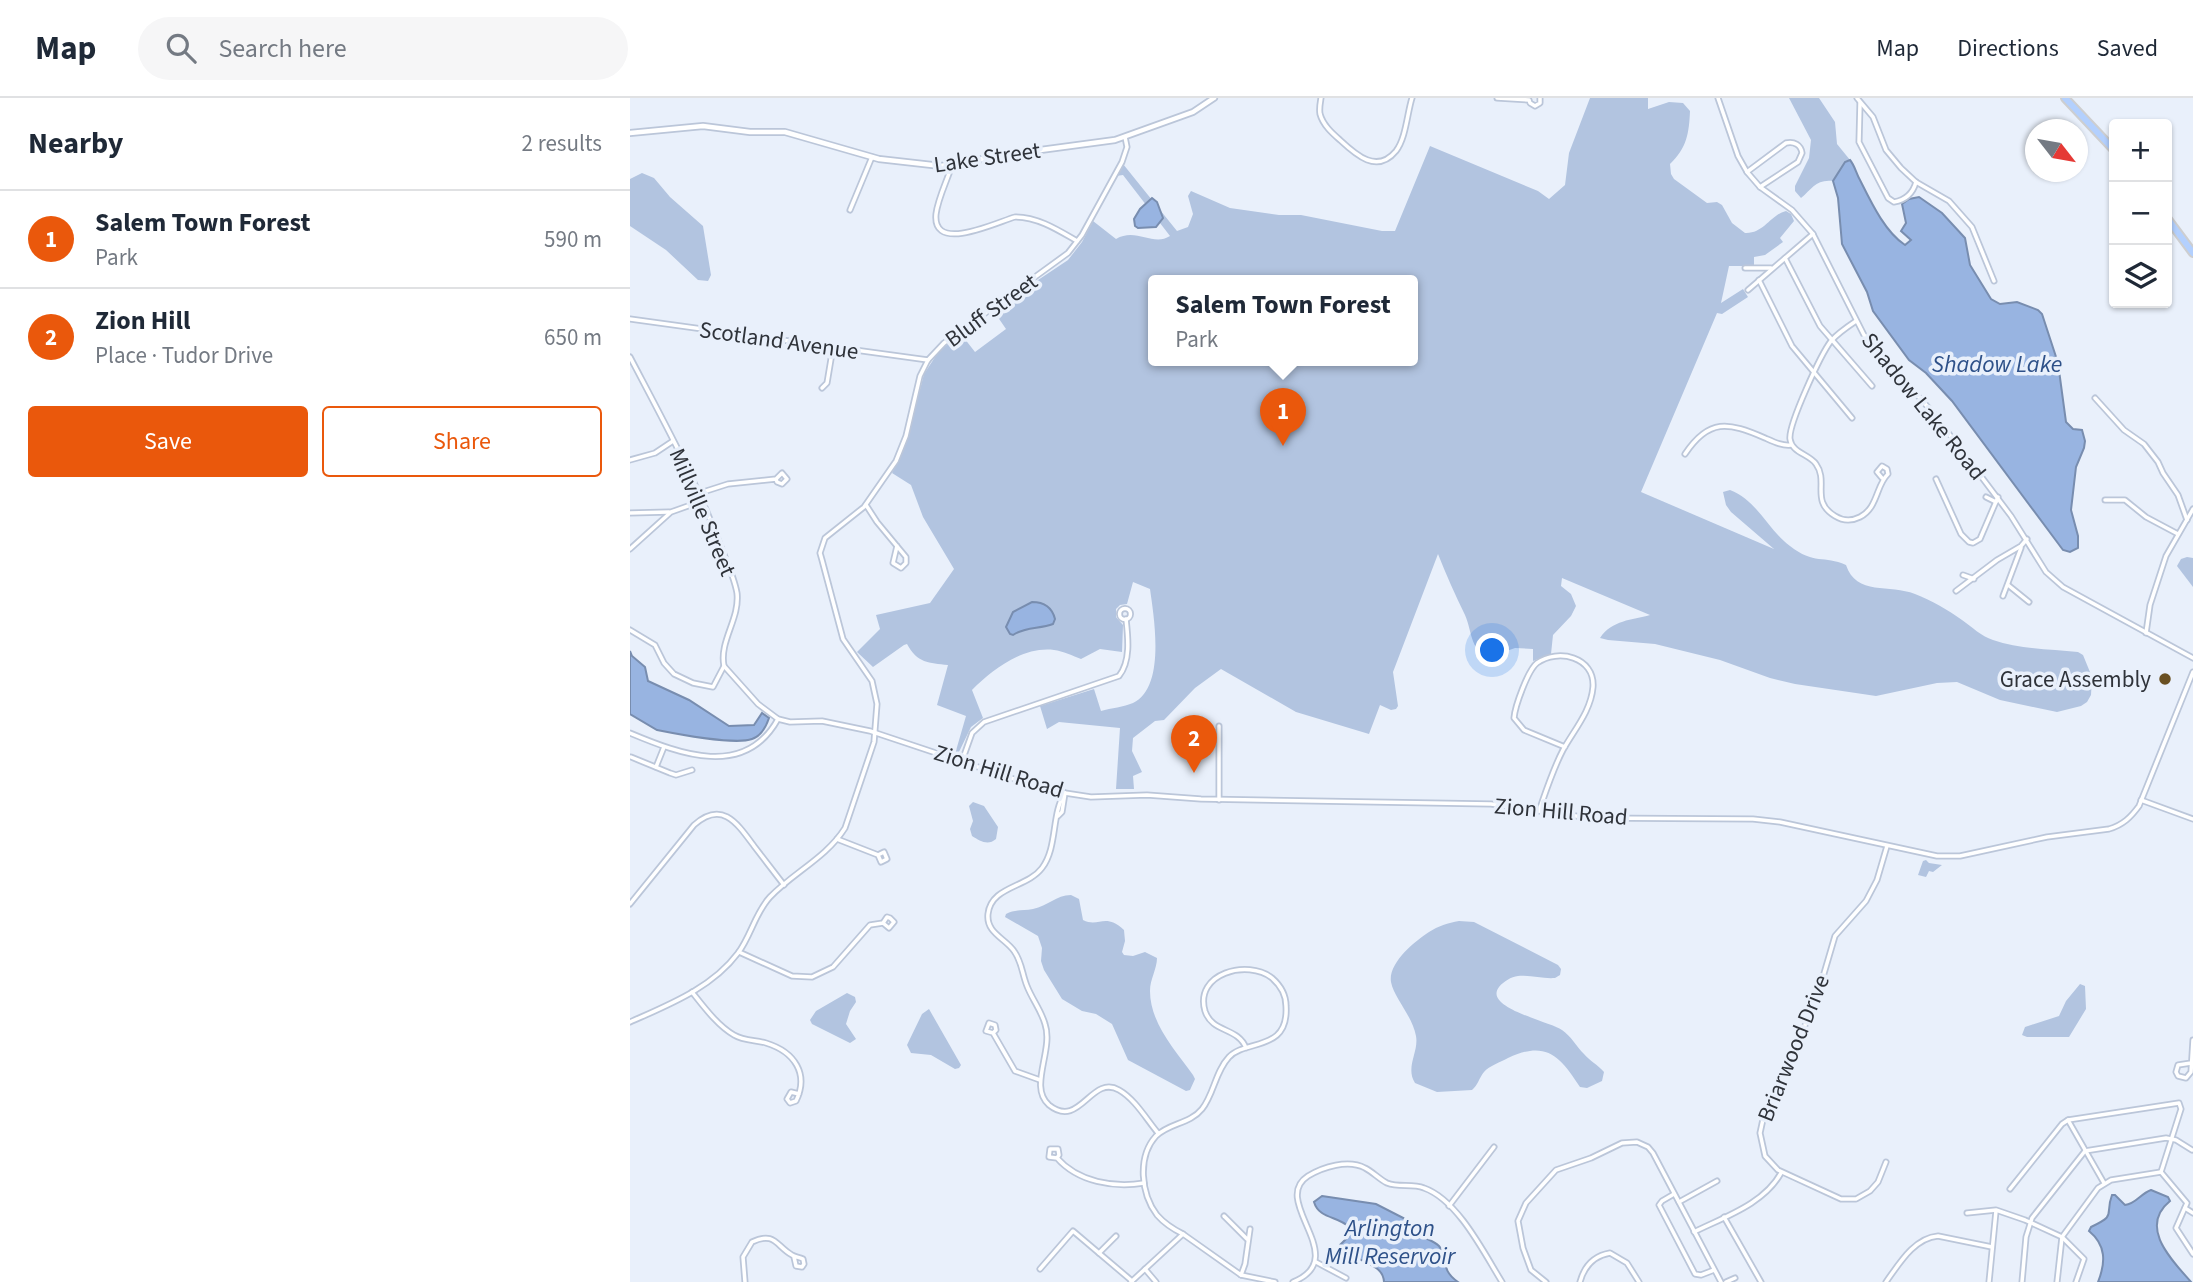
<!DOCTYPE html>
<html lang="en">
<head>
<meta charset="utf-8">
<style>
	body { margin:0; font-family:"Source Sans 3",sans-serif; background:#f6f6f7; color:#1f2937 }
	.controls { position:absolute; right:21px; top:21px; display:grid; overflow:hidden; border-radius:7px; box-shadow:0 2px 5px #0004 }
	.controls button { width:63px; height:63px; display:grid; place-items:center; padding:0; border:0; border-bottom:2px solid #e0e1e3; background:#fff; color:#1f2937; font:35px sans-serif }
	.compass { position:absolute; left:1395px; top:21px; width:63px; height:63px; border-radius:50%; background:#fff; box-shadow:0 2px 5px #0004; rotate:121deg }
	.you { position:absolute; left:863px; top:553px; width:24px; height:24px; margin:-18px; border:5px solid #fff; border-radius:50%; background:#1a73e8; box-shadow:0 0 0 10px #1a73e833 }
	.badge { display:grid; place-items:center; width:46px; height:46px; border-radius:50%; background:#ea580c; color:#fff; font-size:23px; font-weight:700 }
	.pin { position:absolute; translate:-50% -58px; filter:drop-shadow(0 2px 4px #0008) }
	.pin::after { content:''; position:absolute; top:37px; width:24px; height:21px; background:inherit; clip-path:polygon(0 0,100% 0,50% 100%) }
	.popup { position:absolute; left:518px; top:177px; width:270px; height:91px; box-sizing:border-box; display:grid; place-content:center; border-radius:7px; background:#fff; filter:drop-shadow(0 2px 5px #0005); font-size:23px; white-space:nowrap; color:#747a83 }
	.popup b { font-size:26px; color:#1f2937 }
	.popup::after { content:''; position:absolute; left:50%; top:100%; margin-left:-14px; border:14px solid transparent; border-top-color:#fff }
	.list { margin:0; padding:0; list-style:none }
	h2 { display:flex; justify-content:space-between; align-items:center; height:91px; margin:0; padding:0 28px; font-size:30px }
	h2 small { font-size:23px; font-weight:400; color:#747a83 }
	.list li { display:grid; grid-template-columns:46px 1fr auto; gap:21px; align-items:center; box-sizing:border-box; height:98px; padding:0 28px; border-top:2px solid #e0e1e3 }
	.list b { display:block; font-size:26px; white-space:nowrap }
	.list p { margin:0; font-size:23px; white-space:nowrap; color:#747a83 }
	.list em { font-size:23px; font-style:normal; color:#747a83 }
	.actions { display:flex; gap:14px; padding:21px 28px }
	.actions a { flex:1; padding:16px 0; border:2px solid #ea580c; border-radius:7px; text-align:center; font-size:24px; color:#ea580c }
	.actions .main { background:#ea580c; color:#fff }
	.icon { flex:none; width:38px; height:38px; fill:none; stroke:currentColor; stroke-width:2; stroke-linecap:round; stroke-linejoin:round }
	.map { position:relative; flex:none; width:1563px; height:1184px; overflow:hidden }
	header { display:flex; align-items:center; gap:42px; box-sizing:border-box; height:98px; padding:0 35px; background:#fff; border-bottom:2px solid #e0e1e3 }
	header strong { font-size:33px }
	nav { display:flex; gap:38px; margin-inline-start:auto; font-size:24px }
	.search { width:490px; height:63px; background:#f6f6f7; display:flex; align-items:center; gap:18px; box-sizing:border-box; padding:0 24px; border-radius:38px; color:#747a83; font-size:26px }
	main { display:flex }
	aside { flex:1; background:#fff }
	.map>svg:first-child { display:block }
</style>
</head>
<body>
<header>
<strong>Map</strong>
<div class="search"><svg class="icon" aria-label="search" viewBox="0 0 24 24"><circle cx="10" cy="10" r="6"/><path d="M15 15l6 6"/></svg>Search here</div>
<nav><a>Map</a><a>Directions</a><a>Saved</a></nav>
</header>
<main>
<aside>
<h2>Nearby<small>2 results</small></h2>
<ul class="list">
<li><span class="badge">1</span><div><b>Salem Town Forest</b><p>Park</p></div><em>590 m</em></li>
<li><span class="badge">2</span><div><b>Zion Hill</b><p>Place · Tudor Drive</p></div><em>650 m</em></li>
</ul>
<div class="actions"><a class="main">Save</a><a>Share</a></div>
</aside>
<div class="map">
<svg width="1563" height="1184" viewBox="0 0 1563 1184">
	<rect width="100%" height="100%" fill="#e9f0fb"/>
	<g fill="#b2c4e0" fill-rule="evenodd">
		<path d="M960,0H1018V11L1039,4L1053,5L1060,13C1059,35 1057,50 1040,66L1041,76L1044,81L1077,105L1087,104L1092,107L1102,125L1115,135C1134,136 1140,117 1156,113L1161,116L1164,123L1150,140L1153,144L1135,157L1124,159V168H1099L1091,205L1113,191L1118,199L1092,216L1087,215L1011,394L1144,451L1101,414L1096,407L1093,394L1100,392C1128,403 1138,432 1160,448C1184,467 1194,457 1216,467C1226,498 1260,486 1285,496C1301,502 1318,512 1332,522C1342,529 1351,538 1363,542C1389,551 1420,551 1448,554L1453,557L1462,579L1461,597L1457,604L1451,608L1427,614L1370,602L1327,584L1307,585L1246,598L1165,586L1140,580L1090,562L1025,546L978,542L970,540C982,522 1002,522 1020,517L932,480L931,488L941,496L946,508L941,518L923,537L921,556L903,563V551L885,550L857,560C840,550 842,533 835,517C825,497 816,476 808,456L763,574L768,608L766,611L761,612L750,607L739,636L666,614L591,571L565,590L534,622L525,623L503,640L502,653L512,674L503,678L504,691H486L490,630L429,624L417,631L410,608L464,591L471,613C481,610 494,609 503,605C536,589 524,520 520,491L503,484L497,506L490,507L486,511V519L493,527L492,554L470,551L451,561C443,558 433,553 424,552C393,548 362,572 342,592L353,620L341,629L328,656H325L336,618L307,607L318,567C299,565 287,565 277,546L274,547L243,569L227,554L250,531L246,517L300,505L324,471L293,419L281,387L262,375L276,345L294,276L309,253L331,236L345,254L376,231L363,212L438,162L452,144L463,123L486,141C506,129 523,149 540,138L493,77L486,78L493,66L547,133L558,129L563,116L558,98L561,93L600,110L649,117H671L752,133H765L800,48L908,93L919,101L935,87L939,55ZM524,182H782V262H524Z"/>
		<path d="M1159,0H1189L1205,24L1207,46L1220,62L1215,65L1203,83C1186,81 1182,91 1171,100L1165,93V88L1179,60L1181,42Z"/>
		<path d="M12,75L24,80L40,99L73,128L81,177L78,183L68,182L36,152L0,128V81Z"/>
		<path d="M1557,459L1563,460V489L1547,468L1551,461Z"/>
		<path d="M343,704L354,708L368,729L366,741C358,748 350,743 342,738L340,731L343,723L339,708Z"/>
		<path d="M1296,762L1299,765L1312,767L1303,774L1299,773L1296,779L1288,777L1293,763Z"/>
		<path d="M441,797L449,801L453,822C469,830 475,814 494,832L495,843L492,854L494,857L503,858L515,854L527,860C527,871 520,881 520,893C520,925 545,952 563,977L565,981L560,992L556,993L498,962L482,926L466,916L452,913L432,901L414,872L411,863L412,850L408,838L375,819L376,816C385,811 393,813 403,811C418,808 426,797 441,797Z"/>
		<path d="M829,823L844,824L928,867L931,871L930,877L925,880C913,881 900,877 888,878C881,879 874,883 869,889C853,910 919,923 932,932C941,938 946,948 954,956C960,963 968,967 974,974L972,983L957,990L950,989C930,958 916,942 878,960C871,964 859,968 854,974C849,980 848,987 842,992L807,994L785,985C775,969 789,954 786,938C782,917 764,900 761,884C758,865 785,843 799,834C808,828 818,825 829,823Z"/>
		<path d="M1450,886L1455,888L1456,911L1439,939H1397L1392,937L1395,929L1429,918L1436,903Z"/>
		<path d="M217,895L225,899L226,904L220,913L216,926L226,941L220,945L182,926L180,922L186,913Z"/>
		<path d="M299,911L331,967L329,970L325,971L301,957L281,955L277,947L292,916Z"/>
	</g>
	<g fill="#98b4e1" stroke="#788daf" stroke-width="2">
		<path d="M1220,62C1225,68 1226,75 1230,82C1241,104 1255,134 1275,147L1281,142L1271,133L1276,125L1272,106L1279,101L1289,99L1312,115L1335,140L1340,167L1361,201L1370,206L1387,204L1408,212L1412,216L1428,265L1436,324L1443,331L1452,332L1455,343L1454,350L1446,369L1441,412L1448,438V450L1440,454L1433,452L1322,303L1296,275L1279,262L1243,213L1237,194L1212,146L1208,100L1203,83L1215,64Z"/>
		<path d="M522,100L527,104L533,120L526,129L508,130L505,128L504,121L510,111Z"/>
		<path d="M402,504C414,504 422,509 425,521L423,526C410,531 394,529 383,537L380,536L376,529L383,514Z"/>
		<path d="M0,553L2,558L15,569L18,583L59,602L99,628L124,627L132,615L139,620C136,629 131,638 122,641C106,647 47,636 27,632L0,616Z"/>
		<path d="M1521,1092L1538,1099L1540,1103C1508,1129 1542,1162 1561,1184H1468C1476,1164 1476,1147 1459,1133L1461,1129C1488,1116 1474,1118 1482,1097H1485L1495,1107C1506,1106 1510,1096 1521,1092Z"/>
		<path d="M692,1098L746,1106L785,1126L788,1136C794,1140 804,1143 809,1148C819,1160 809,1171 828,1184H754C753,1167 735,1167 724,1157L714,1159L710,1157V1147L719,1138V1129C708,1118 689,1121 684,1104Z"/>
	</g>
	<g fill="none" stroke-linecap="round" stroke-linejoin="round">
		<g stroke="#bbc6d9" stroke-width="7">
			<g id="minor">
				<path d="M691,0C690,6 689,11 690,16C693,27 702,35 710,42C726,57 747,76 766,53C776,40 777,16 782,0"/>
				<path d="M867,0L899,2L900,5L905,8L910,5V0"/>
				<path d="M1088,0L1108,58L1117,74L1130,89L1162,112L1183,136L1234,237L1304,316L1381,418L1416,474L1433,489L1563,560"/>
				<path d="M1227,0L1243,19L1256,52L1271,70L1286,84L1319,103L1342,129L1364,183"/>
				<path d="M1230,5L1229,44L1258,100L1264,104C1276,102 1283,95 1286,84"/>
				<path d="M322,67C317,83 308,100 306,116C302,156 367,124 385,119C408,119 428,132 447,143"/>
				<path d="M1117,74L1156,45C1164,43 1171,47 1172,55L1168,64L1130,89"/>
				<path d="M220,112L242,59"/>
				<path d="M1155,160L1190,228L1242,288"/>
				<path d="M1115,170H1141"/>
				<path d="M1129,182L1162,248L1222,320"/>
				<path d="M1118,192L1183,136"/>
				<path d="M0,221L298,262"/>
				<path d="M1226,223C1217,229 1208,235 1201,243C1191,256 1158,327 1160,341C1162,355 1179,356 1186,366C1199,384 1180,403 1205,418C1213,423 1222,423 1230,419C1248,410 1246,387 1258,376L1257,371L1252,368L1247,374L1252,380"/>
				<path d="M0,259C32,320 65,380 89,444C95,460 104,478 107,495C110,521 89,543 94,568L128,606L148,621L160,624L192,623L240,633L399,686L435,695L461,699L517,697L571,701L861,706L960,720L1123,721L1150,724L1307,758H1330L1417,739L1479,731C1493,727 1501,719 1509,708L1563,574"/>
				<path d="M192,290L197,285L203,249"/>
				<path d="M1465,300L1494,332L1514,346L1528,364L1533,375L1548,397L1557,422"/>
				<path d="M1055,356C1079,320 1098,324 1135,340C1144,344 1152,348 1161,347"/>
				<path d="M0,362L25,355L43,343"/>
				<path d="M1306,381L1331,436L1339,444L1343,445L1350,441L1368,399"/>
				<path d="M70,395L98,386L146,381L147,384L152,386L157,381L152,375L146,381"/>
				<path d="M1356,399L1366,404"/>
				<path d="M1475,402H1495L1516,419L1548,436"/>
				<path d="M236,407L247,424L276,459V465L271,470L263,465L267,448"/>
				<path d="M0,415L39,414"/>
				<path d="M0,451L41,414L72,403"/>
				<path d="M1333,477L1344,481"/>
				<path d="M1378,487L1399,504"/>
				<path d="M1326,493L1367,462L1391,448L1397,441"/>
				<path d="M1373,498L1391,450"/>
				<circle cx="495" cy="516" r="5.5"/>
				<path d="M0,532L25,547L34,565L44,576L63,585L83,589L94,568"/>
				<path d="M1516,535L1520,507L1536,458L1563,411"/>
				<path d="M0,635C50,656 115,681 148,621"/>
				<path d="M1,659L40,675L46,677L62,672"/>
				<path d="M332,663L342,635L354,624L489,578C501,563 498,539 496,521"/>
				<path d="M26,669L34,649"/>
				<path d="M435,695C421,715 428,749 412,770C397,790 361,788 358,816C356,835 375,840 384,853C392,864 392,876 397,888C402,901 411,912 415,926C424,952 398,989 419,1007C450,1032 461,976 489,992C505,1001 517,1022 528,1035"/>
				<path d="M589,702V628"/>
				<path d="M1511,702L1563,721"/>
				<path d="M909,713C916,693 923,671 933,652C944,632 961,613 963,589C965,559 928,550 907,565C898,572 885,608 884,620L894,632L935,649"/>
				<path d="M428,718L432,714L435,695"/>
				<path d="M207,741L248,757L251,764L257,761L254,754L248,757"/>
				<path d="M0,806L64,727C92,702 107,725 124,748C134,761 144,774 154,787"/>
				<path d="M109,854L162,878L182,879L203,869L240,827L253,825L259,830L264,824L260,820L257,819L253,825"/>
				<path d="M62,894C74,909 88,928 104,937C114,943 126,942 136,945C165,954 179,976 166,1003L160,1005L157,1001L161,994L169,996"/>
				<path d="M0,924C38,907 82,890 108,855C121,838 125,815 140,799C164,774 196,760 215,730L244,644L247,606L242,583L213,541L192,462L190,455L195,440L234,409L266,363L276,338L290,278L298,262L314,245L438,155L452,137L492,64L497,49L495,39"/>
				<path d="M363,935L356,933L359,925L365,927L366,932L363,935L385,973L410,982"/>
				<path d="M1561,965L1548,967L1546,974L1548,978L1556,980L1561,974L1563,942"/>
				<path d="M1438,1022L1474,1085"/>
				<path d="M427,1060L419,1059L420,1051H428L429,1057L427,1060C448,1084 484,1090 514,1085"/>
				<path d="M1256,1064L1248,1084L1240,1093L1226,1101H1211L1148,1072L1135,1058L1130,1035L1135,1012L1185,906L1205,838L1236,803L1247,782L1257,748"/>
				<path d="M1531,1074L1557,1105L1546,1130L1563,1156"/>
				<path d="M1380,1091L1432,1026L1438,1022L1549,1005L1551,1011L1531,1074"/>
				<path d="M1044,1096L1032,1103L1029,1107L1065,1176L1071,1177L1084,1172"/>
				<path d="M1049,1104L1087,1083"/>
				<path d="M819,1108L864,1049"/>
				<path d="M1555,1110L1563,1115"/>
				<path d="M1337,1115L1366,1112L1395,1122L1432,1139L1454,1161L1446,1184"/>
				<path d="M594,1118L617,1141"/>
				<path d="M1094,1119L1131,1184"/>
				<path d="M1064,1134C1094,1119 1134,1106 1151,1075"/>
				<path d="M553,1136C543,1131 534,1125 527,1117C511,1096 507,1059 526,1038C539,1025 560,1026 572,1011C584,996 585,974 599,959C616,941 659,954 656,908C656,897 650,887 642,880C618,861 564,875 575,913C582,935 608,929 616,950"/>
				<path d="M469,1155L486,1138"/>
				<path d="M686,1164L716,1180"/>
				<path d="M410,1171L443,1133L502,1183"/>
				<path d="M515,1171L526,1184"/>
				<path d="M611,1177L615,1166L620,1131"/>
				<path d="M115,1184L113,1159L122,1144C145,1133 146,1148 162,1157C165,1159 169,1159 173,1161L174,1166L172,1169L166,1168L164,1159"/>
				<path d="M501,1184L553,1136L611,1177L645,1184"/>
				<path d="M663,1184C723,1160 639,1103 678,1078C693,1069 718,1061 735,1070C743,1074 749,1081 757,1085C769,1090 782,1085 794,1090C828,1102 854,1155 872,1184"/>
				<path d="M916,1184L901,1172L893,1150L888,1123L896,1105L926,1072L961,1060L992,1045L1007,1044L1018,1049L1023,1055L1091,1184"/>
				<path d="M950,1184C954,1169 963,1158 980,1155L997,1165L1009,1184"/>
				<path d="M1096,1184L1105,1180"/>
				<path d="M1256,1184C1269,1166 1284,1140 1308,1138L1362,1149"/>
				<path d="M1359,1184L1366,1113"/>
				<path d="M1392,1184L1396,1139L1402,1120L1455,1053L1536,1040L1546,1042L1562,1052"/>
				<path d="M1427,1184L1432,1139L1468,1090L1481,1082L1531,1074"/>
			</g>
		</g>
		<g stroke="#bbc6d9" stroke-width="8">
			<path id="tertiary" d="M0,35L73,28L120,34H155L249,61L311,68L388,55L485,42L563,14L584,0"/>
		</g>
		<g stroke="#cdced0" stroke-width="10">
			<g id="primary">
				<path d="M1435,0L1484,52"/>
				<path d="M1537,120L1563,155"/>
			</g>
		</g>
		<use href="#minor" stroke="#fff" stroke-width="3.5"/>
		<use href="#tertiary" stroke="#fff" stroke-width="4.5"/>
		<use href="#primary" stroke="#b3d0fe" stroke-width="6"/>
	</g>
	<circle fill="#6a5022" stroke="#e9f0fb" stroke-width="2.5" cx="1535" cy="581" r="7"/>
	<g text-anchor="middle" stroke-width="7" stroke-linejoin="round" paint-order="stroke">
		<g font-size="23" fill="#2f333a" stroke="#e9f0fb">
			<text transform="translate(357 59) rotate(-8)" y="8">Lake Street</text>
			<text transform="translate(361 212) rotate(-36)" y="8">Bluff Street</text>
			<text transform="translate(149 242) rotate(8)" y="8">Scotland Avenue</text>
			<text transform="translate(1294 308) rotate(51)" y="8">Shadow Lake Road</text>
			<text transform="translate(73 414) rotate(67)" y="8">Millville Street</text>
			<text transform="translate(369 673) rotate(17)" y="8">Zion Hill Road</text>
			<text transform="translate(931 713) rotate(5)" y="8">Zion Hill Road</text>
			<text transform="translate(1163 950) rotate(-68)" y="8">Briarwood Drive</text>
		</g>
		<g font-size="23" fill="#2f333a" stroke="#e9f0fb" text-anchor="end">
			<text x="1521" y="589">Grace Assembly</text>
		</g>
		<g font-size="24" font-style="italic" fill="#2e5189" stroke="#e9f0fb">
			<text x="1367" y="274">Shadow Lake</text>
			<text x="760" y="1138">Arlington<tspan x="760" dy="28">Mill Reservoir</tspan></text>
		</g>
	</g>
</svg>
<div class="controls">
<button>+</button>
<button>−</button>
<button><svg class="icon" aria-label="layers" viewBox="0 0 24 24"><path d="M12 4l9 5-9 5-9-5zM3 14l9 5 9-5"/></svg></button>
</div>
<svg class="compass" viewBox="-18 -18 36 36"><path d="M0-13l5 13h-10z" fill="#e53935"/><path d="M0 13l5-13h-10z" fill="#747a83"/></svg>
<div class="you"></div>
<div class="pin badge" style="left:653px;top:348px">1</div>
<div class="popup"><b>Salem Town Forest</b>Park</div>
<div class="pin badge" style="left:564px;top:675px">2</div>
</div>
</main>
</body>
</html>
